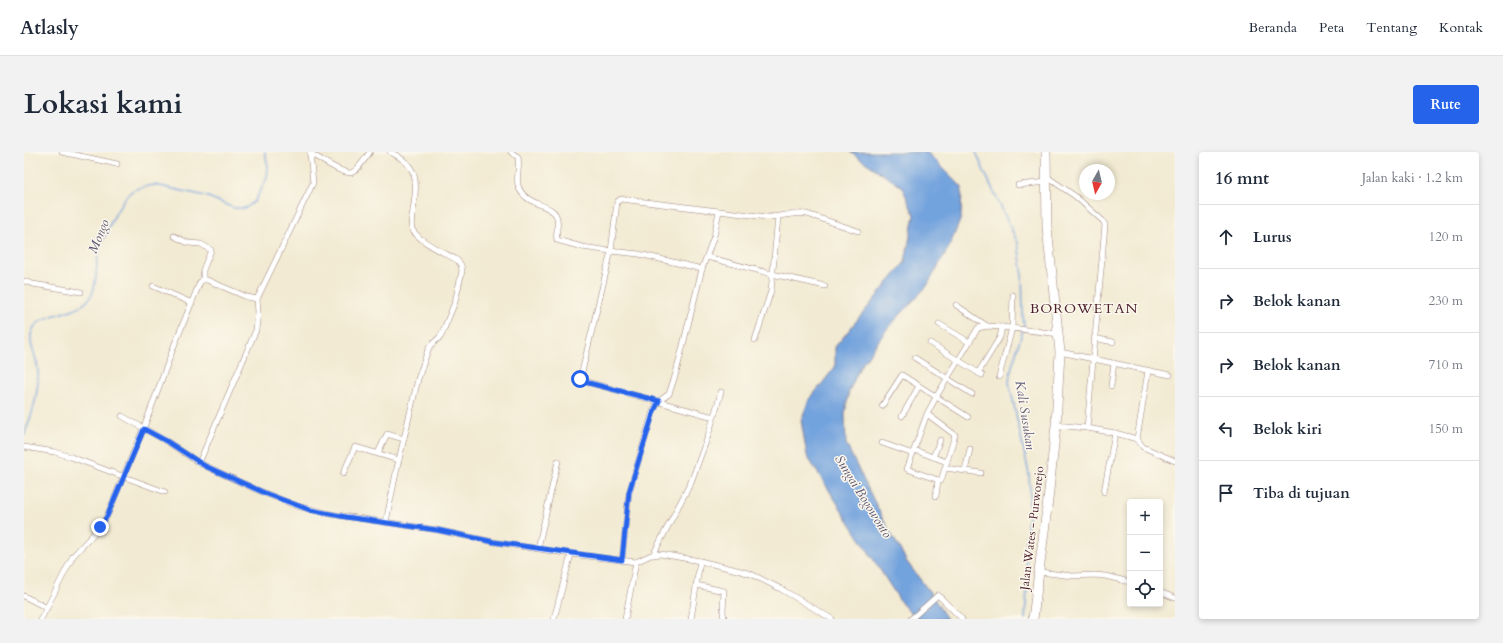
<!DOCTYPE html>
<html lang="id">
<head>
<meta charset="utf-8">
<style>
	body { margin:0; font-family:Cardo,serif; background:#f2f2f3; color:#1f2937 }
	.controls { position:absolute; right:12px; bottom:12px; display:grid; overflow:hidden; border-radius:4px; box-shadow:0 2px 6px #0003 }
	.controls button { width:36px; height:36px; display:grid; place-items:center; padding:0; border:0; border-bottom:1px solid #e0e1e3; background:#fff; color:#1f2937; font:20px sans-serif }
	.compass { position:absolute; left:1055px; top:12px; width:36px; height:36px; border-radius:50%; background:#fff; box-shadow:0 2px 6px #0003; rotate:188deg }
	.stop { position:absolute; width:12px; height:12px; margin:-9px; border:3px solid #2563eb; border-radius:50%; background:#fff }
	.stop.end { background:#2563eb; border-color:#fff; box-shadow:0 1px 4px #0008 }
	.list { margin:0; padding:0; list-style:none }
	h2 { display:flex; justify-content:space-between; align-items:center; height:52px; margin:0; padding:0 16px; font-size:17px }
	h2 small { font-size:13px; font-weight:400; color:#747a83 }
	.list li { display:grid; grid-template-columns:26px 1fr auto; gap:12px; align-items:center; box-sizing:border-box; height:64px; padding:0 16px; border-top:1px solid #e0e1e3 }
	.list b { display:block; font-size:15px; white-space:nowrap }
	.list em { font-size:13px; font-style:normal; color:#747a83 }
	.icon { flex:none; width:22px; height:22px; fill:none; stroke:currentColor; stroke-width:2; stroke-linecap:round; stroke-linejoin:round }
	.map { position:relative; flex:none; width:1151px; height:467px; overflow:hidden; border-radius:4px }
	header { display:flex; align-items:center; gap:24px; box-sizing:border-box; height:56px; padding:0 20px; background:#fff; border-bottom:1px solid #e0e1e3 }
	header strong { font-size:19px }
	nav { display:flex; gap:22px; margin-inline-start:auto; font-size:14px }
	.intro { display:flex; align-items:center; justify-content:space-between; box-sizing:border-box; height:96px; padding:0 24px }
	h1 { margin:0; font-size:28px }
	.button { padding:10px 18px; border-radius:4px; background:#2563eb; color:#fff; font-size:14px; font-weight:700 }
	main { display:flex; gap:24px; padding:0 24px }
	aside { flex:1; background:#fff; border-radius:4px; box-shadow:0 2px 6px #0003 }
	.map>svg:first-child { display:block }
</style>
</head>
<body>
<header>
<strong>Atlasly</strong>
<nav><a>Beranda</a><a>Peta</a><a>Tentang</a><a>Kontak</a></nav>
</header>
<div class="intro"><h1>Lokasi kami</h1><a class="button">Rute</a></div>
<main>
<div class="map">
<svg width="1151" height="467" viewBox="0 0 1151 467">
	<rect width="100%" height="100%" fill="#fbf7ec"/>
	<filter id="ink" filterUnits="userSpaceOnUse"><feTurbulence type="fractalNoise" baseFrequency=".025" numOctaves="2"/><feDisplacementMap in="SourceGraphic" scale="8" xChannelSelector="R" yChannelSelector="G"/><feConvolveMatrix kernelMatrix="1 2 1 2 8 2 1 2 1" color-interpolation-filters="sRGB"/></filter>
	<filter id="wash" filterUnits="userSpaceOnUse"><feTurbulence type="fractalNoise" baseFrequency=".012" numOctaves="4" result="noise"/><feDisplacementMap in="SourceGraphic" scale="16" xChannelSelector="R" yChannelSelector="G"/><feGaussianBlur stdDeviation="0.9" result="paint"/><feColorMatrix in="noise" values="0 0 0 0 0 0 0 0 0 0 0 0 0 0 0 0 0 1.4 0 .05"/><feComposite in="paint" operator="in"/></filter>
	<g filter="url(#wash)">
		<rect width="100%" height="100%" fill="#f2ead2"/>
		<path fill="#73a3dd" stroke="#5e6184" d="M826,0H903L938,35L937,66L926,93L903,134L863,177L836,215L825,239L821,262L822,292L857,363L883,410L905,439L923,467H892L878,452L783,304L777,268L785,248L811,215V195L881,110L890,63L878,35Z"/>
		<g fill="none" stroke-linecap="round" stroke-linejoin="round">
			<g stroke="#73a3dd" stroke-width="1.5">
				<path d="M952,0L960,19L994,91L998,117L999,163L1000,174L988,214L985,230L1005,322L1006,340L1002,390L1003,438L1001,467"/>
				<path d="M0,283C9,261 17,235 13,212C11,201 4,191 8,179C16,158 58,165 68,142C73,131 72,116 74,103C77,89 96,48 108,39C114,35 124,34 131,33L182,44L210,56H222L231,49L243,26L244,15L241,0"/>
			</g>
		</g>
	</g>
	<g filter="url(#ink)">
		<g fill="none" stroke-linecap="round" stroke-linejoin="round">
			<g stroke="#9e847e" stroke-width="6">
				<g id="street">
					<path d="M38,0L93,12"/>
					<path d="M487,0L494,5C496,14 492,24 494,33C499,53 527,52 532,63C536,71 531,80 533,88L558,95L587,99L593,50L597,47L743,65C757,65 769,60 783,62L834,79"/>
					<path d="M286,1C293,5 322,25 329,20C336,16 341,6 346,0"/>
					<path d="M1023,25L1051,44L1079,69L1081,73L1063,276"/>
					<path d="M994,33L1023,30"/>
					<path d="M683,105L748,122L801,134"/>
					<path d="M678,117L615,102L587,99L556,228L686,264H690L697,240"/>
					<path d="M179,128H183L223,145L233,147L289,31L286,0"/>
					<path d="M0,129L9,132L57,140"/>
					<path d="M129,134L168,151"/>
					<path d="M932,153L963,174"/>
					<path d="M915,172L945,190"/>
					<path d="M1070,186L1089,190"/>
					<path d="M731,188L747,139L754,65"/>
					<path d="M906,191L958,223"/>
					<path d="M1036,200L1146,223"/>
					<path d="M891,206L948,242"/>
					<path d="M954,221L976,185L978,175"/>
					<path d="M975,225L988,176L989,143"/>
					<path d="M1087,234L1090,211"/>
					<path d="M858,254L878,223L944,265"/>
					<path d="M903,262L931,283L917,329L883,317L903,262L912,245L954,176L963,174L978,175L1035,182"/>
					<path d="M98,264L144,290L175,311L231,337L273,354L306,362L413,378L470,390L547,402L530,467"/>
					<path d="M878,264L895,234"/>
					<path d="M1032,273L1063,276L1091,281L1113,287L1119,295L1151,309"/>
					<path d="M1113,287L1124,219"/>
					<path d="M858,291L889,302"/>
					<path d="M0,295L31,300L47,305L141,340"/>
					<path d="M890,298L923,310"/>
					<path d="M354,301L363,282L380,287"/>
					<path d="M909,305L916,288"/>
					<path d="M175,311L232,178L234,160L233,147"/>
					<path d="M921,316L957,321"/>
					<path d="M941,319L946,297"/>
					<path d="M319,322L331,295L375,308"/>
					<path d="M1080,340L1091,281"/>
					<path d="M912,344L914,328"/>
					<path d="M362,370L373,316L394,227L404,198L406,194L417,184L431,150L438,119L437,113L433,108C421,101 394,89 388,77C386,71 388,65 389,59C393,30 396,14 366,0"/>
					<path d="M514,396L534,309"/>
					<path d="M547,402L612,410L601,467"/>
					<path d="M629,403L667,330L684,284L690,264"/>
					<path d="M598,408L605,341L629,259L635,249L645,242L652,221L678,117L690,84L695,59"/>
					<path d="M612,410L627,403L637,402L676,409L713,418L727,422L757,437L808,467"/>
					<path d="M1016,420L1048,424L1071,423L1081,424L1106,430"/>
					<path d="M672,433L700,439L699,460L700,467"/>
					<path d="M1136,440L1151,446"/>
					<path d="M0,444L23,456"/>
					<path d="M17,467L49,404L76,375L83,364L122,270L150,194L176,130L179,128V118L187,98L177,92L164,91L150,84"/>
					<path d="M667,467L676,409"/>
					<path d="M887,467L914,443L938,467"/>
				</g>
			</g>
			<g stroke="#9e847e" stroke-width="10">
				<path id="highway" d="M1009,467L1024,348L1032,273L1036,200L1023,75L1022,0"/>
			</g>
			<use href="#street" stroke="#fff" stroke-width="5"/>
			<use href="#highway" stroke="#fff" stroke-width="9"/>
		</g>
	</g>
	<g fill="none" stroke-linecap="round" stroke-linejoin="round" filter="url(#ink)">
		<path stroke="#2563eb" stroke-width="5" d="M76,375L83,364L90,348L120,277L144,290L181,314L243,342L286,358L322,365L413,378L470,390L598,408L605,340L630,259L635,249L557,229L556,227"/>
	</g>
	<g text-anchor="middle" stroke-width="3" stroke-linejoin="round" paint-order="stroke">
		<g font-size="12" fill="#4a1f2b" stroke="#fbf7ec">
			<text transform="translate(1008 376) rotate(-83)" y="4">Jalan Wates - Purworejo</text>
		</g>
		<g font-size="13" font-style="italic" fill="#5a5472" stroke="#fbf7ec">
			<text transform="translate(74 84) rotate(-68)" y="5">Mongo</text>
			<text transform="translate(1002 263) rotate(81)" y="5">Kali Susukan</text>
			<text transform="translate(840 344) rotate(58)" y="5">Sungai Bogowonto</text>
		</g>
		<g font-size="14" letter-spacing="1" fill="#4a1f2b" stroke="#fbf7ec">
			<text x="1060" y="161">BOROWETAN</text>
		</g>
	</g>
</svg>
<div class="controls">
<button>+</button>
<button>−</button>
<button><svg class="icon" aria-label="locate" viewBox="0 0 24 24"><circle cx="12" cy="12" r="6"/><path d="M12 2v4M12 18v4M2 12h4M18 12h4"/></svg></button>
</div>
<svg class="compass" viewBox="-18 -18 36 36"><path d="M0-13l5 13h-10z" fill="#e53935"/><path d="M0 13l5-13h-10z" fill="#747a83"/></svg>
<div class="stop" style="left:556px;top:227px"></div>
<div class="stop end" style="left:76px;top:375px"></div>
</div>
<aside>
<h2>16 mnt<small>Jalan kaki · 1.2 km</small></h2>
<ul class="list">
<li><svg class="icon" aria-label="ahead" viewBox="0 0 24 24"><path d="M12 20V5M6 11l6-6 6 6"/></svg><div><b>Lurus</b></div><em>120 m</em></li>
<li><svg class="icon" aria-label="right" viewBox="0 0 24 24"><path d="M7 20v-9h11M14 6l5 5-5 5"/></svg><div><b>Belok kanan</b></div><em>230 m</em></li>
<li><svg class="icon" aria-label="right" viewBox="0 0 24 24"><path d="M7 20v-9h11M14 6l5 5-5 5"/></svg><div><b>Belok kanan</b></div><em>710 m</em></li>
<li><svg class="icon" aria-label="left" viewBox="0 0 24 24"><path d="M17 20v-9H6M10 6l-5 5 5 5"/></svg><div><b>Belok kiri</b></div><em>150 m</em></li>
<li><svg class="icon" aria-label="arrive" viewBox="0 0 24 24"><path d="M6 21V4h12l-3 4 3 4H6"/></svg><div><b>Tiba di tujuan</b></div></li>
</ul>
</aside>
</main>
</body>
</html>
